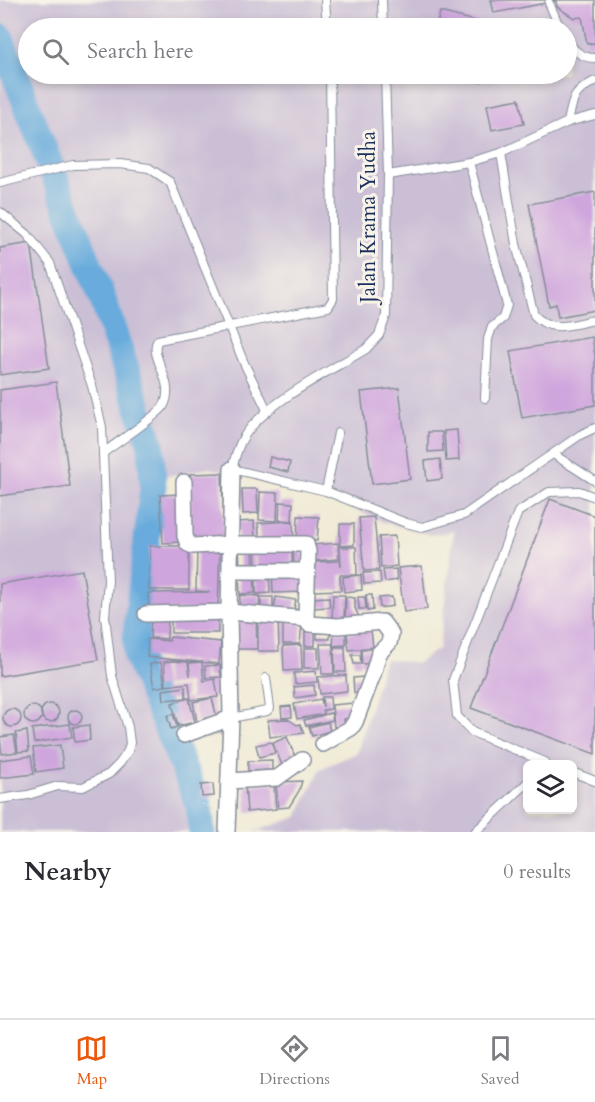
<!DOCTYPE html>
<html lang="en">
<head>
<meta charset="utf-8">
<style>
	body { margin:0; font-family:Cardo,serif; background:#f2f2f3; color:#2b2b33 }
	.controls { position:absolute; right:18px; bottom:18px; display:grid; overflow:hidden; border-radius:9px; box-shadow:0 3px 9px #0003 }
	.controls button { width:54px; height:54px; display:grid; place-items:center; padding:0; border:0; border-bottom:2px solid #e1e1e2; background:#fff; color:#2b2b33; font:30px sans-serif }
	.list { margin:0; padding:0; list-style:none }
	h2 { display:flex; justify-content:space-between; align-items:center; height:78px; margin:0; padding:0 24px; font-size:26px }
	h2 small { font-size:20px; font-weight:400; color:#7c7c81 }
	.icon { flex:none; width:33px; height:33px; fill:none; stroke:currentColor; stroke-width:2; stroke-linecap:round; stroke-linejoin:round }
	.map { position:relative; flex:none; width:595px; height:832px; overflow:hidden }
	.search { position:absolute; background:#fff; box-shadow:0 3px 9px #0003; left:18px; right:18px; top:18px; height:66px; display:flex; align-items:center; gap:15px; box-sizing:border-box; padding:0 21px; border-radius:33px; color:#7c7c81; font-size:22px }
	.sheet { height:186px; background:#fff }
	nav { display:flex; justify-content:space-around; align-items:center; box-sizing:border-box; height:84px; border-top:2px solid #e1e1e2; background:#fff; font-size:16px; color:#7c7c81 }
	nav a { display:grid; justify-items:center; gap:3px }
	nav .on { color:#ea580c }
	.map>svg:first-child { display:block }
</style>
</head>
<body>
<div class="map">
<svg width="595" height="832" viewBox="0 0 595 832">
	<rect width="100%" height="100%" fill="#f7f3e8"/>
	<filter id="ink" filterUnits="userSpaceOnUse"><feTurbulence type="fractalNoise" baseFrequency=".0167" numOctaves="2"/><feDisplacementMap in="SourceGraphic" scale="12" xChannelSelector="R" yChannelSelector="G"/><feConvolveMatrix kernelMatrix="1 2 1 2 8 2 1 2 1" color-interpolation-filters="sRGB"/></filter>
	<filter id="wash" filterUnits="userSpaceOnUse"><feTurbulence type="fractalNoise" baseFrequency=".008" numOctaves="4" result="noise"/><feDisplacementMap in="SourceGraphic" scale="24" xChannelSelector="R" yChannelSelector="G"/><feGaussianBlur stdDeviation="1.35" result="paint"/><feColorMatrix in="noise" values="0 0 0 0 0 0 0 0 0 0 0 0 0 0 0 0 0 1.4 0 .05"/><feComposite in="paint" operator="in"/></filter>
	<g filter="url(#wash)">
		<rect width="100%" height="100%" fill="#f0ebd5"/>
		<path fill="#cbbfd5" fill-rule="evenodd" d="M0,0H595V832H253L297,817L320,769L357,753L385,659L418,663L439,648L454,531L431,535L383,522L317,493L209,468L158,478L141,599L145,661L193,781L201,832H0ZM28,28H566V74H28ZM528,764H572V810H528Z"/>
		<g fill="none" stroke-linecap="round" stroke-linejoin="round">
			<path stroke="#67abdc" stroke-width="27" d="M0,37L103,300L151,445L153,488L136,634L137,657L199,805L202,832"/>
		</g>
		<g id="blocks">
			<g fill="#cfa5dd">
				<path d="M491,0H595V43L587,44L582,17L574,18L557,7L556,1L494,13Z"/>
				<path d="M440,12L495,26L494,28H436Z"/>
				<path d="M450,74H483L481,82Z"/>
				<path d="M519,99L524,124L492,130L487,105Z"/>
				<path d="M595,192V310L558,317L556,304L549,306L529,204Z"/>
				<path d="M31,243L49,368L0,375V248Z"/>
				<path d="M592,337L595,356V405L522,418L510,351Z"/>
				<path d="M56,382L70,486L0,496V390Z"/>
				<path d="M399,388L410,479L372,484L361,392Z"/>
				<path d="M457,430L459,460L446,461L444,431Z"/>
				<path d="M428,432H442L443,451L428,452Z"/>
				<path d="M270,457L290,462L288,472L268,467Z"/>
				<path d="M440,459L442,479L427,481L425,461Z"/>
				<path d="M222,473L224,539L192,540L190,474Z"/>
				<path d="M242,489H257L258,513L243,514Z"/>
				<path d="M260,492L278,493L277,521L259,520Z"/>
				<path d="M181,494L184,542L163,543L160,495Z"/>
				<path d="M550,499L595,516V754L471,708Z"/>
				<path d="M280,502L293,503L292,521L279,520Z"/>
				<path d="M298,516L319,517L317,541L297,540Z"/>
				<path d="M374,517L379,570L364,571L359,518Z"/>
				<path d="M254,521L255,539L238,540L237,522Z"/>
				<path d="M293,521L294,539L260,541L258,523Z"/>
				<path d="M340,524H354V545L340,546Z"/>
				<path d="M395,536L397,566L381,568L379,537Z"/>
				<path d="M338,543L339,559L313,561L312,545Z"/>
				<path d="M253,545L254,569H240L239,546Z"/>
				<path d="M150,546H189V590H149Z"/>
				<path d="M292,546V568L256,569L255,547Z"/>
				<path d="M293,547H303L304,567L294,568Z"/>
				<path d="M340,547H356L357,575H340L341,590L313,591L312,562L340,561L341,567Z"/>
				<path d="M197,548H220L218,610L149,611L148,593L210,592L196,591Z"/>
				<path d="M422,566L427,609L404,612L398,568Z"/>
				<path d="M396,569L397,580L385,582L383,570Z"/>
				<path d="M82,570L98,660L0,676V584Z"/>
				<path d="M254,572L255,593L240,594L239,573Z"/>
				<path d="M269,572L270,593L256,594V573Z"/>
				<path d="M304,572V592L273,593L272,573Z"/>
				<path d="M380,572L381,583L364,584L363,573Z"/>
				<path d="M361,575L362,590L344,592L343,577Z"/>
				<path d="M240,595L260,596L259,611H239Z"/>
				<path d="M333,595H345L344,622L332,621Z"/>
				<path d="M366,595H372L373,610L367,611Z"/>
				<rect x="261" y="597" width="12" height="14"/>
				<path d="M276,597L296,600L294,609L303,610L286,613L274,611Z"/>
				<path d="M329,597L330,607L312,608V598Z"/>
				<path d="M346,597L355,598V608L359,617L345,621Z"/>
				<path d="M358,597H365L366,609H359Z"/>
				<path d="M392,597L393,606L380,608L379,598Z"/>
				<path d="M218,614V633H171V615Z"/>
				<path d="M151,615H168L167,639L150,638Z"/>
				<path d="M237,617H256L257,649H237Z"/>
				<path d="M258,618H278L279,651H258Z"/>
				<path d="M283,620L302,623L300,644H283Z"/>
				<rect x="305" y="629" width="10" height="17"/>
				<path d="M371,630L373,647L349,650L347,633Z"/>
				<path d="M334,632H346V645L333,646Z"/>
				<rect x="317" y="633" width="13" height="6"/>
				<path d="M170,637L221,642L219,664L147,657L148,639L169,641Z"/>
				<path d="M320,644H333L334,674H322Z"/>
				<path d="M301,645L302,670L284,671L283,646Z"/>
				<path d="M334,647H345L346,672H335Z"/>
				<path d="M304,648H318L319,668H304Z"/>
				<path d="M374,649L375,663L362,664L361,650Z"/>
				<path d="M352,655H360L361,664H354Z"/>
				<path d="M172,661L188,662L190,676L189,663L202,662L204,681L215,679L218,697L191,700L189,683L166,686L164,662Z"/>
				<path d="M161,662L165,686L154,688L150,664Z"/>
				<path d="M220,665L221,677L206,678L205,666Z"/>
				<path d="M316,671L317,682L295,684L294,673Z"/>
				<path d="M346,675L347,691L320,694L318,677Z"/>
				<path d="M363,677L364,693H354L353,678Z"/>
				<path d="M314,685L315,695L295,698L294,687Z"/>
				<path d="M185,687L186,698L164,700L163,690Z"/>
				<path d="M322,697H330L331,709L323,710L324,714L297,719L294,704L321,699L323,707Z"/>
				<path d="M189,698L195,722L178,726L172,703Z"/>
				<path d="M212,698L217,718L197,722L193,702Z"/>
				<path d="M354,703L356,717L344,719L345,726L334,727L332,705Z"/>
				<circle cx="50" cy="713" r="9"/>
				<path d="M291,706L292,717L282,718L281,707Z"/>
				<circle cx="33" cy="715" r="9"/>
				<circle cx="12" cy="718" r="9"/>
				<circle cx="75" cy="717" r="7"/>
				<path d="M331,713L333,720L306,726L304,720Z"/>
				<path d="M173,714L177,727L171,729L167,716Z"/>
				<path d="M288,719L297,725L300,724L304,733L270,737L268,720Z"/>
				<path d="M328,722L330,731L312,736L309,727Z"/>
				<path d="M70,724L72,737L34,743L32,729Z"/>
				<path d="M89,725L90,740L75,742L73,727Z"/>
				<path d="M27,731L29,751L18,752L16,733Z"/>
				<path d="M14,735L17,752L2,754L0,737Z"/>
				<path d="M287,737L296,759L282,765L273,743Z"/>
				<path d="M271,742L275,753L259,757L256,745Z"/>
				<path d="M60,745L63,768L36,772L33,748Z"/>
				<path d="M31,756L34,774L0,778V760Z"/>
				<path d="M272,760V770L248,771V761Z"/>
				<path d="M302,781L299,791L289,807L278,808L276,782Z"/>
				<path d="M274,783L276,809L247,812L245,785Z"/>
				<path d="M213,784L214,796L202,797L201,785Z"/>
			</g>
		</g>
	</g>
	<g filter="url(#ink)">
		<use href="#blocks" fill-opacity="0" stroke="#868d9a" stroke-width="1.5"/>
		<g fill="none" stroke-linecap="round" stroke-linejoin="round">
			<g stroke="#868d9a" stroke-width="10">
				<g id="lane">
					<path d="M325,0L327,28"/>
					<path d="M382,0L383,28"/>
					<path d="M549,3L560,28"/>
					<path d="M566,38C573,50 581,58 595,58"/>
					<path d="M385,74L388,175L386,316L379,335L366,349C330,371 264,403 243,438C237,448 235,458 232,469L326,491L406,523L422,527L464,515L580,435L595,428"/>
					<path d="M568,122L595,115"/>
					<path d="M501,153L516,244L534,315C552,334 571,324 595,320"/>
					<path d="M469,162L507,305L503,318L492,327L488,339L485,398"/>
					<path d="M388,175L469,162L501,153L568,122C573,98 573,92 595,81"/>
					<path d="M0,183L73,165L120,164L149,168L170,182L244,363L267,410"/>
					<path d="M0,212L27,234L50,263L92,386L102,427L103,453"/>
					<path d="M553,454L595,481"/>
					<path d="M326,491L338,433"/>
					<path d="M231,718L267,711L270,708L266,678"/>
					<path d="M545,762L472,732L457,716L453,680L518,512L549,492L579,491L595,497"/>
					<path d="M572,772L595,781"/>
					<path d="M0,799L28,795L58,786L83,787L109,774L120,763L128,751L130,743L128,727L112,676L105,616L108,581L103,453C115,444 157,416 163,407C178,382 147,356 158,340L328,307L333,299L330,74"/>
					<path d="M475,832L528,782"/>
				</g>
			</g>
			<g stroke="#868d9a" stroke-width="18">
				<g id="street">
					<path d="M184,482L185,536L188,544L193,546L230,544H306L308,551L306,619"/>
					<path d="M230,571H307"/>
					<path d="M146,614L229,612L306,619L309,624L338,626L382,622L391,634L389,643L379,653L373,674L355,722L351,728L323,744"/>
					<path d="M184,735L231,718"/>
					<path d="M229,781L277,778L302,760"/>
					<path d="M227,832L231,718L229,612L232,469"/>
				</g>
			</g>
			<use href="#lane" stroke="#fff" stroke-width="8"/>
			<use href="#street" stroke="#fff" stroke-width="15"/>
		</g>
	</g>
	<g text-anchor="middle" stroke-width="6" stroke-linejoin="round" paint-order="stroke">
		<g font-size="21" fill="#1b2f5e" stroke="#f7f3e8">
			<text transform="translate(368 217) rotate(-90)" y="7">Jalan Krama Yudha</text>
		</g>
	</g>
</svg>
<div class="controls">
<button><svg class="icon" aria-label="layers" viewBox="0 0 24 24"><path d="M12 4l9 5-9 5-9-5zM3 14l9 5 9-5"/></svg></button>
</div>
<div class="search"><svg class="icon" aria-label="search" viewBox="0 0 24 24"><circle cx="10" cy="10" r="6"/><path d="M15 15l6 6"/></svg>Search here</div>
</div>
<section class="sheet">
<h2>Nearby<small>0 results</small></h2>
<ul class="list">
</ul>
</section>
<nav>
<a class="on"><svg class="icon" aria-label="map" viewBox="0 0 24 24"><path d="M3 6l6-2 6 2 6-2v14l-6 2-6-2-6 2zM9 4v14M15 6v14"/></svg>Map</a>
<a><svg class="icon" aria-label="directions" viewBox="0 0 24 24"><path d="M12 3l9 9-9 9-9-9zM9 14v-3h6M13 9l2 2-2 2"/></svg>Directions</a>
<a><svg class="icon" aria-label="saved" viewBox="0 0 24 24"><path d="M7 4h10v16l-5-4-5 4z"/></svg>Saved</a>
</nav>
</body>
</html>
